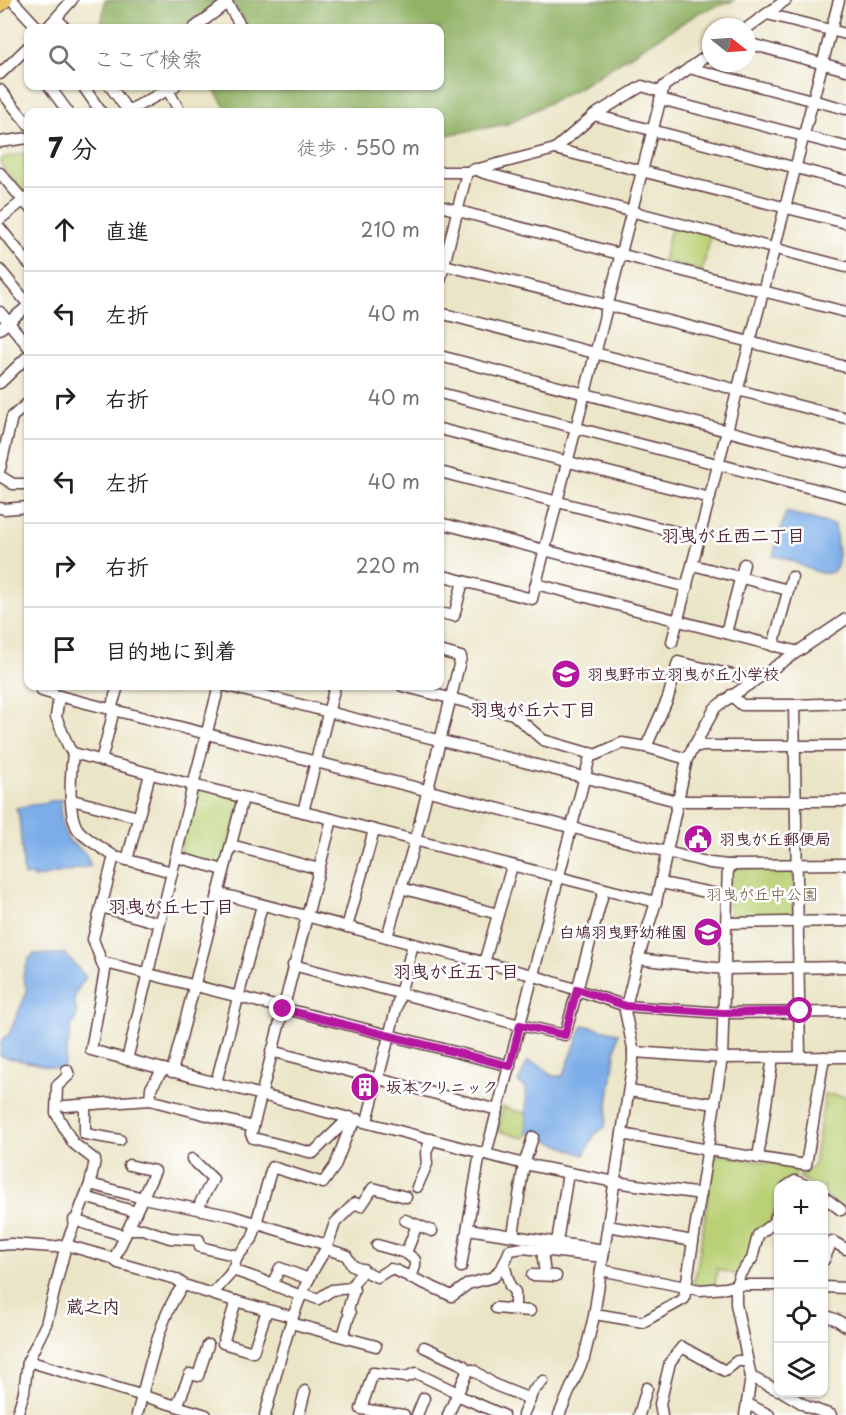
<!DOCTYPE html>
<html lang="ja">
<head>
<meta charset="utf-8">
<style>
	body { margin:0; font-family:"Playpen Sans","Klee One",sans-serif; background:#f2f2f2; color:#202124 }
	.controls { position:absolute; right:18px; bottom:18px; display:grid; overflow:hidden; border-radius:12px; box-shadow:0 2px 4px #0004 }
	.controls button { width:54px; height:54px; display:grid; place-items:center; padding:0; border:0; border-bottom:2px solid #e0e0e0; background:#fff; color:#202124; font:30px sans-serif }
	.compass { position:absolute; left:702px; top:18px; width:54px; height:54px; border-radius:50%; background:#fff; box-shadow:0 2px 4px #0004; rotate:107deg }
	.stop { position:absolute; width:18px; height:18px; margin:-14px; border:4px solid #b5179e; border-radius:50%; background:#fff }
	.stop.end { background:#b5179e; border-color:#fff; box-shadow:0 2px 6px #0008 }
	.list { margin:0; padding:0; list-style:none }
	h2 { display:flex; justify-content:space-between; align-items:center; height:78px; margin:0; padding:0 24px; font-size:26px }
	h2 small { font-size:20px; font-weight:400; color:#757577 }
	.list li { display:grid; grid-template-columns:39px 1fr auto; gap:18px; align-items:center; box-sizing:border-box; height:84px; padding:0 24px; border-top:2px solid #e0e0e0 }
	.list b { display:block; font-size:22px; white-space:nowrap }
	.list em { font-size:20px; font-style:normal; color:#757577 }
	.icon { flex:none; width:33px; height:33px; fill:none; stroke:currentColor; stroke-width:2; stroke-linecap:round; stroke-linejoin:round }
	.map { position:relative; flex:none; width:846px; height:1415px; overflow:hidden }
	.search { position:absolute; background:#fff; box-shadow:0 2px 4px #0004; left:24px; top:24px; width:420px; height:66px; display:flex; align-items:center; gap:15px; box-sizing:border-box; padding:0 21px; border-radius:12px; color:#757577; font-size:22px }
	.panel { position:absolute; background:#fff; box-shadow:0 2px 4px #0004; left:24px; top:108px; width:420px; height:582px; border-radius:12px }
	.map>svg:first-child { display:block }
</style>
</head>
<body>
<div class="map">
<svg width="846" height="1415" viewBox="0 0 846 1415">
	<rect width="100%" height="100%" fill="#fff"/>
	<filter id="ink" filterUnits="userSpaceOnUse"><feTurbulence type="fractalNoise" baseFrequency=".0167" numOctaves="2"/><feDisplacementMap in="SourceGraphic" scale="12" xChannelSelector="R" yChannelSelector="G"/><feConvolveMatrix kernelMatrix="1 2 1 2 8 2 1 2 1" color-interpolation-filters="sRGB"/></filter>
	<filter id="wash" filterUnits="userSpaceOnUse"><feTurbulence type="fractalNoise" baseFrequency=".008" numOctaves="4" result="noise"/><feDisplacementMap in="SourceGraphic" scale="24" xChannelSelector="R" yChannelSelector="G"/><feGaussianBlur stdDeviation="1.35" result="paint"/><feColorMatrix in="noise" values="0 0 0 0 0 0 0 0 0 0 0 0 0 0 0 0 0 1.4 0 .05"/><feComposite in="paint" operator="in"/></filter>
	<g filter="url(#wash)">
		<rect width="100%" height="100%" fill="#ebe5c7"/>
		<g fill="#b9d074" stroke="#827850" stroke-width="1.5">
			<path d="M28,152V193L25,195L0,164V159Z"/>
			<path d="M672,225L711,235L702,271L663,261Z"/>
			<path d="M195,786L243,798L223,868L178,856Z"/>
			<path d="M793,867L794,919L729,920L730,868Z"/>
			<path d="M825,1094L846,1097V1200L843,1208L824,1194V1186L812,1185L799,1177L814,1165Z"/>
			<path d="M503,1107L527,1114L529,1133L524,1138L498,1131Z"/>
			<path d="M714,1154L796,1167L795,1177L783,1185L778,1186C778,1219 757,1249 737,1275L717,1269L715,1285L700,1286L693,1283L697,1270Z"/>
		</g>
		<g fill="#92b266" stroke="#6e6848" stroke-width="1.5">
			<path d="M105,0H224L184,28H101Z"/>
			<path d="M232,0H735L700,12L578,88L507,124L440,136V112H228L212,86H440V28H248Z"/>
		</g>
		<g fill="#7cade8" stroke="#63668a" stroke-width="1.5">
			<path d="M786,512L835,525C836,536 838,548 838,559C837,587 803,566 792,561C786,558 779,557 773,556Z"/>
			<path d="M62,799L60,807L63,829L68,840L85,853L91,866L33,878V875L24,876L19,816L16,808Z"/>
			<path d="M34,954H65L86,977L76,992L74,999L77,1016L71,1027L64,1067L60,1069L0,1056L1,1041L9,1034L25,997L27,991L23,976L29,959Z"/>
			<path d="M583,1025L618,1033L605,1127L595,1134L584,1155L527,1132L526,1087L518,1083L528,1061L542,1067L552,1076H563Z"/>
		</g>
	</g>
	<g filter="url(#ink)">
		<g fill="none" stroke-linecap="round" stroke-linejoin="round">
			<g stroke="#623d42" stroke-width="13">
				<g id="minor">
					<path d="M12,0L38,28"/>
					<path d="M767,14L846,34"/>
					<path d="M57,18L65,28"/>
					<path d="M47,28L72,0"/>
					<path d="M194,28L227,3L242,28"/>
					<path d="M747,28L786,0"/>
					<path d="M747,43L846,70"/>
					<path d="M689,68L846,109"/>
					<path d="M0,74L28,47"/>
					<path d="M49,86L68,112"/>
					<path d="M83,86L101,112"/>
					<path d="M110,86L128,111L175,86"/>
					<path d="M0,90L28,124"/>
					<path d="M168,90L180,112"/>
					<path d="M660,99L846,147"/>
					<path d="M594,115L846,181"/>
					<path d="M0,142L28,138"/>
					<path d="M555,149L846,223"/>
					<path d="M475,169L484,173L846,267"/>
					<path d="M440,172H467L555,149L594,115L642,86L662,92"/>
					<path d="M0,173L28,206"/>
					<path d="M440,206L679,270L846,312"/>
					<path d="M0,219L28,197"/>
					<path d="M0,228L28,263"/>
					<path d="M440,264L607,305L846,367"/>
					<path d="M0,270L28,304"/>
					<path d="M440,281L467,172"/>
					<path d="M0,312L28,346"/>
					<path d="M440,313L846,418"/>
					<path d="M0,329L28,306"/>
					<path d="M440,356L846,462"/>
					<path d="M0,383L28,356"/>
					<path d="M440,393L846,497"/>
					<path d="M440,429L710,498"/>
					<path d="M0,469L12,417L28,403"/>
					<path d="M440,472L700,538"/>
					<path d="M0,476L13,484H28"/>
					<path d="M0,508L4,509L28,507"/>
					<path d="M440,523L687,587"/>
					<path d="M693,565L788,590"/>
					<path d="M440,575L532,599L664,86L711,53"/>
					<path d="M536,584L795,651"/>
					<path d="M440,613L454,616L463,581"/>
					<path d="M726,633L744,564"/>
					<path d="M672,642L839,0"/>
					<path d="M773,646L792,577"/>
					<path d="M44,686L42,691L59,696L710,863L728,865L846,864"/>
					<path d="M227,686L677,801H846"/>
					<path d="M402,686L513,714L543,740L595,755L622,743L646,747L687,759"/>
					<path d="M731,695L742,705H794L846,703"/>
					<path d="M59,696L56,717L69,748L73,753L193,785L332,819L656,902"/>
					<path d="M794,705L800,1057"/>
					<path d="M111,709L118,686"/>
					<path d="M693,746H846"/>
					<path d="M646,747L668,698L678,662L745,678L750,682"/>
					<path d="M73,753C71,771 67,811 77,828C82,837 105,850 114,856L93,939L105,971L91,1050L524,1164L615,1182L701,1194"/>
					<path d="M101,761L114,710"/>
					<path d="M72,800L138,817"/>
					<path d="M303,812L335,686"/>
					<path d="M231,845L319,869"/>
					<path d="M176,857L224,870"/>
					<path d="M120,858L172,872"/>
					<path d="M127,860L150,774"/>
					<path d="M661,883L727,896"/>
					<path d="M401,888L498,914"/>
					<path d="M218,893L532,975L626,1006L723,1013L846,1012"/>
					<path d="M101,907L159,923"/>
					<path d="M726,923L846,921"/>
					<path d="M347,927L374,830"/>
					<path d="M387,937L415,841L461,657L440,651"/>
					<path d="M638,959L724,969L846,967"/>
					<path d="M102,962L510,1066"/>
					<path d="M484,963L512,866"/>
					<path d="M293,965L520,1025L565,1035L604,890"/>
					<path d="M271,1051L498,1110"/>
					<path d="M633,1052L722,1058L846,1057"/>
					<path d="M127,1060L193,785L219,686"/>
					<path d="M172,1072L243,798"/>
					<path d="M216,1083L262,905"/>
					<path d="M629,1091L715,1104"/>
					<path d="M150,1100L151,1088L163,1069"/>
					<path d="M85,1105V1134L120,1140"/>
					<path d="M65,1106L150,1100L253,1127L332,819"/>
					<path d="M367,1121L413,944"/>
					<path d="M253,1127L251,1134L253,1138L313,1153L350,1117"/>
					<path d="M622,1134L708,1150L806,1165L824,1057"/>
					<path d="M486,1154L591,753"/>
					<path d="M758,1158L773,1057"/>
					<path d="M192,1159L213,1179L201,1201L199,1209"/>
					<path d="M90,1184L143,1198L232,1216L327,1245"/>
					<path d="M787,1186L795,1181L808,1186"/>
					<path d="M417,1187L427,1164L426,1153L431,1139"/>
					<path d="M85,1197L136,1212"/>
					<path d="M406,1197L373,1188L361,1206L355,1203L335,1223L326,1249L346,1255L352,1265L377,1277L390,1269L395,1270L452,1296L468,1284L494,1277L504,1264L510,1250L523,1248L603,1257"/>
					<path d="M824,1197L841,1210"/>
					<path d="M778,1213L773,1223L758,1235L752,1259L740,1274L736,1285H778"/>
					<path d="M74,1220L125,1236"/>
					<path d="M405,1220L432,1231"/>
					<path d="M256,1224L272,1167L323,1183L335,1166L348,1132L358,1119"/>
					<path d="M608,1226L693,1241"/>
					<path d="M129,1229H143L170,1238L199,1240L200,1247L238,1256"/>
					<path d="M468,1229L604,1250"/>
					<path d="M513,1235L524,1164L533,1137"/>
					<path d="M557,1242L568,1173"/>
					<path d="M0,1245L11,1244L53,1247L66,1245L112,1258L118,1263L176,1279L184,1285L221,1297L293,1317"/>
					<path d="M377,1245L406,1253L415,1260V1266L411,1278"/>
					<path d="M542,1250L545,1275"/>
					<path d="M406,1253L417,1225"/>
					<path d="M112,1258L116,1255L155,1171L129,1165"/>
					<path d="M824,1260L832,1241L846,1249"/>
					<path d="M504,1264L510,1286L515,1292V1309"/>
					<path d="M461,1267L480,1153"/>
					<path d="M232,1270C256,1277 278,1287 301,1296"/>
					<path d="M601,1270L700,1290L726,1288L736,1285V1304L751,1377L745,1415"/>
					<path d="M532,1275L556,1276"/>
					<path d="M272,1285L280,1268L309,1279"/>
					<path d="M824,1287L846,1288"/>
					<path d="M213,1293L232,1272L237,1257L252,1239L257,1224"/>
					<path d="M302,1293L318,1299L332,1290L351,1288"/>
					<path d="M236,1301L223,1343L253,1352L267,1310"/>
					<path d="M496,1308L530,1311"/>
					<path d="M595,1314L643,1322L684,1299L722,1058L728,865"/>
					<path d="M824,1315L837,1320L846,1326"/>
					<path d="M291,1323L376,1346"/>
					<path d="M343,1336L350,1313L348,1310L354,1290L351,1288L363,1269"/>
					<path d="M424,1347L463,1365L468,1370L448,1415"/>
					<path d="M28,1361L206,1415"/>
					<path d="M468,1370H473L495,1385L530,1399"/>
					<path d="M751,1377L778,1390"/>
					<path d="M783,1392L808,1407L831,1415"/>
					<path d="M457,1395L503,1415"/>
					<path d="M748,1404L769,1415"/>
					<path d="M177,1406L190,1374L198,1376L208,1345"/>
					<path d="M17,1415L24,1392L28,1361L46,1324L66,1245L90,1184L95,1160L73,1143L56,1113L57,1086L69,1075L67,1070"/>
					<path d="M137,1415C147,1379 160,1311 184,1285"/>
					<path d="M265,1415C281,1358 292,1299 326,1249"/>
					<path d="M299,1415L305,1391"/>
					<path d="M404,1415L361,1409L373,1373L406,1377L416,1373L458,1393"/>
					<path d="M417,1415L424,1398"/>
					<path d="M523,1415L533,1391L543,1381"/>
					<path d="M559,1415L584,1358L594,1316L633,1061V1048L625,1011L626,1006L638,959L656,902L687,759L715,708L720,704L846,619"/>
					<path d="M639,1415L647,1388"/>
					<path d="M662,1415L660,1404L670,1362L682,1347L725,1371L737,1361H747"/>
				</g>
			</g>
			<g stroke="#623d42" stroke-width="16">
				<path id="major" d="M0,5L5,0"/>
			</g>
			<use href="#minor" stroke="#fff" stroke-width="10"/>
			<use href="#major" stroke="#edc569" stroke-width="14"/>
		</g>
	</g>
	<g fill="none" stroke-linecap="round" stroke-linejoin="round" filter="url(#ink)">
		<path stroke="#b5179e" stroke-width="8" d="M283,1009L510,1066L520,1025L565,1035L577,989L626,1006L723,1013L800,1011"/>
	</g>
	<defs>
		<g id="school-disc" transform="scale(1.5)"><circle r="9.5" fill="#b5179e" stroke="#fff"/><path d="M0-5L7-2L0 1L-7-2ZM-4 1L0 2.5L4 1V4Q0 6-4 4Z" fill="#fff"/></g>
		<g id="civic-disc" transform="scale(1.5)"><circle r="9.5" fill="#b5179e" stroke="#fff"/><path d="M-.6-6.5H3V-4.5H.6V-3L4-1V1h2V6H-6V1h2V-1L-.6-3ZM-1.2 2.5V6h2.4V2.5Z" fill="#fff"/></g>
		<g id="building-disc" transform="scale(1.5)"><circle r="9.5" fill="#b5179e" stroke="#fff"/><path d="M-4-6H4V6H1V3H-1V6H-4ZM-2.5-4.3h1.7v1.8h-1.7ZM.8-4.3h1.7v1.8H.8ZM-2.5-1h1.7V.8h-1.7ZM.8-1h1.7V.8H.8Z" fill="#fff"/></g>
	</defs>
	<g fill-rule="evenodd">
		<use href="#school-disc" x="566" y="674"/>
		<use href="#civic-disc" x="698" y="839"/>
		<use href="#school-disc" x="708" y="932"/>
		<use href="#building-disc" x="365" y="1087"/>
	</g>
	<g text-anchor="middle" stroke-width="5" stroke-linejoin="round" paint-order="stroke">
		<g font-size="16" font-weight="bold" fill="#4a1f2b" stroke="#fff" text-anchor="start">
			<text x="587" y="680">羽曳野市立羽曳が丘小学校</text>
			<text x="719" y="845">羽曳が丘郵便局</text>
			<text x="687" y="938" text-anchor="end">白鳩羽曳野幼稚園</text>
			<text x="386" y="1093">坂本クリニック</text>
		</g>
		<g font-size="16" fill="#6b5441" stroke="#fff">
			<text x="762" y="900">羽曳が丘中公園</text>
		</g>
		<g font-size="18" font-weight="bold" fill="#4a1f2b" stroke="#fff">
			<text x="733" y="542">羽曳が丘西二丁目</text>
			<text x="533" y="716">羽曳が丘六丁目</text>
			<text x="171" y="913">羽曳が丘七丁目</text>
			<text x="456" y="978">羽曳が丘五丁目</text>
			<text x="93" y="1313">蔵之内</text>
		</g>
	</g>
</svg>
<div class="controls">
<button>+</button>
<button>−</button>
<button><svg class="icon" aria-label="locate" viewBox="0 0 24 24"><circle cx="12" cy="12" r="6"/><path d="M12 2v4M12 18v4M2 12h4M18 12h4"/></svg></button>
<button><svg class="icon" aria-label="layers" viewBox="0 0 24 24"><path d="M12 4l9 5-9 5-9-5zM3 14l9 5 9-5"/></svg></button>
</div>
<svg class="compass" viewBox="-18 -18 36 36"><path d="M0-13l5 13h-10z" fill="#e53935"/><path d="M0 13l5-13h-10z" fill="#757577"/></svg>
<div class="stop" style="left:800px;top:1011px"></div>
<div class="stop end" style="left:283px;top:1009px"></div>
<div class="search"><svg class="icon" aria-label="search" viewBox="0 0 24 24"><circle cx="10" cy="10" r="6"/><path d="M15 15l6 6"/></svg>ここで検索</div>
<section class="panel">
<h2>7 分<small>徒歩 · 550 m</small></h2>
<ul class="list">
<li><svg class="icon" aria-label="ahead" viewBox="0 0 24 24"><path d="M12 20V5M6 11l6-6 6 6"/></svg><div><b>直進</b></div><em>210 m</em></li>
<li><svg class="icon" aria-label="left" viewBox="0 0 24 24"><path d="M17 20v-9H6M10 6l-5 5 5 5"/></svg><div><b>左折</b></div><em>40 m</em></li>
<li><svg class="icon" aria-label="right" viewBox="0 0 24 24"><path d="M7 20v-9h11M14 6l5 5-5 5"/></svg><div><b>右折</b></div><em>40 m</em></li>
<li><svg class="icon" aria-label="left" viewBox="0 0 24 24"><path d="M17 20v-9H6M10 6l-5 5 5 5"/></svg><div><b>左折</b></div><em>40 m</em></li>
<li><svg class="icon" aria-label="right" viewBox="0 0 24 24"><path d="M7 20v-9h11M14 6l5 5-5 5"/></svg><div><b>右折</b></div><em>220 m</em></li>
<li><svg class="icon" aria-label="arrive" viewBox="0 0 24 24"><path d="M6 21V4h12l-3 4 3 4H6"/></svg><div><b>目的地に到着</b></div></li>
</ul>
</section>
</div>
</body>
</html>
